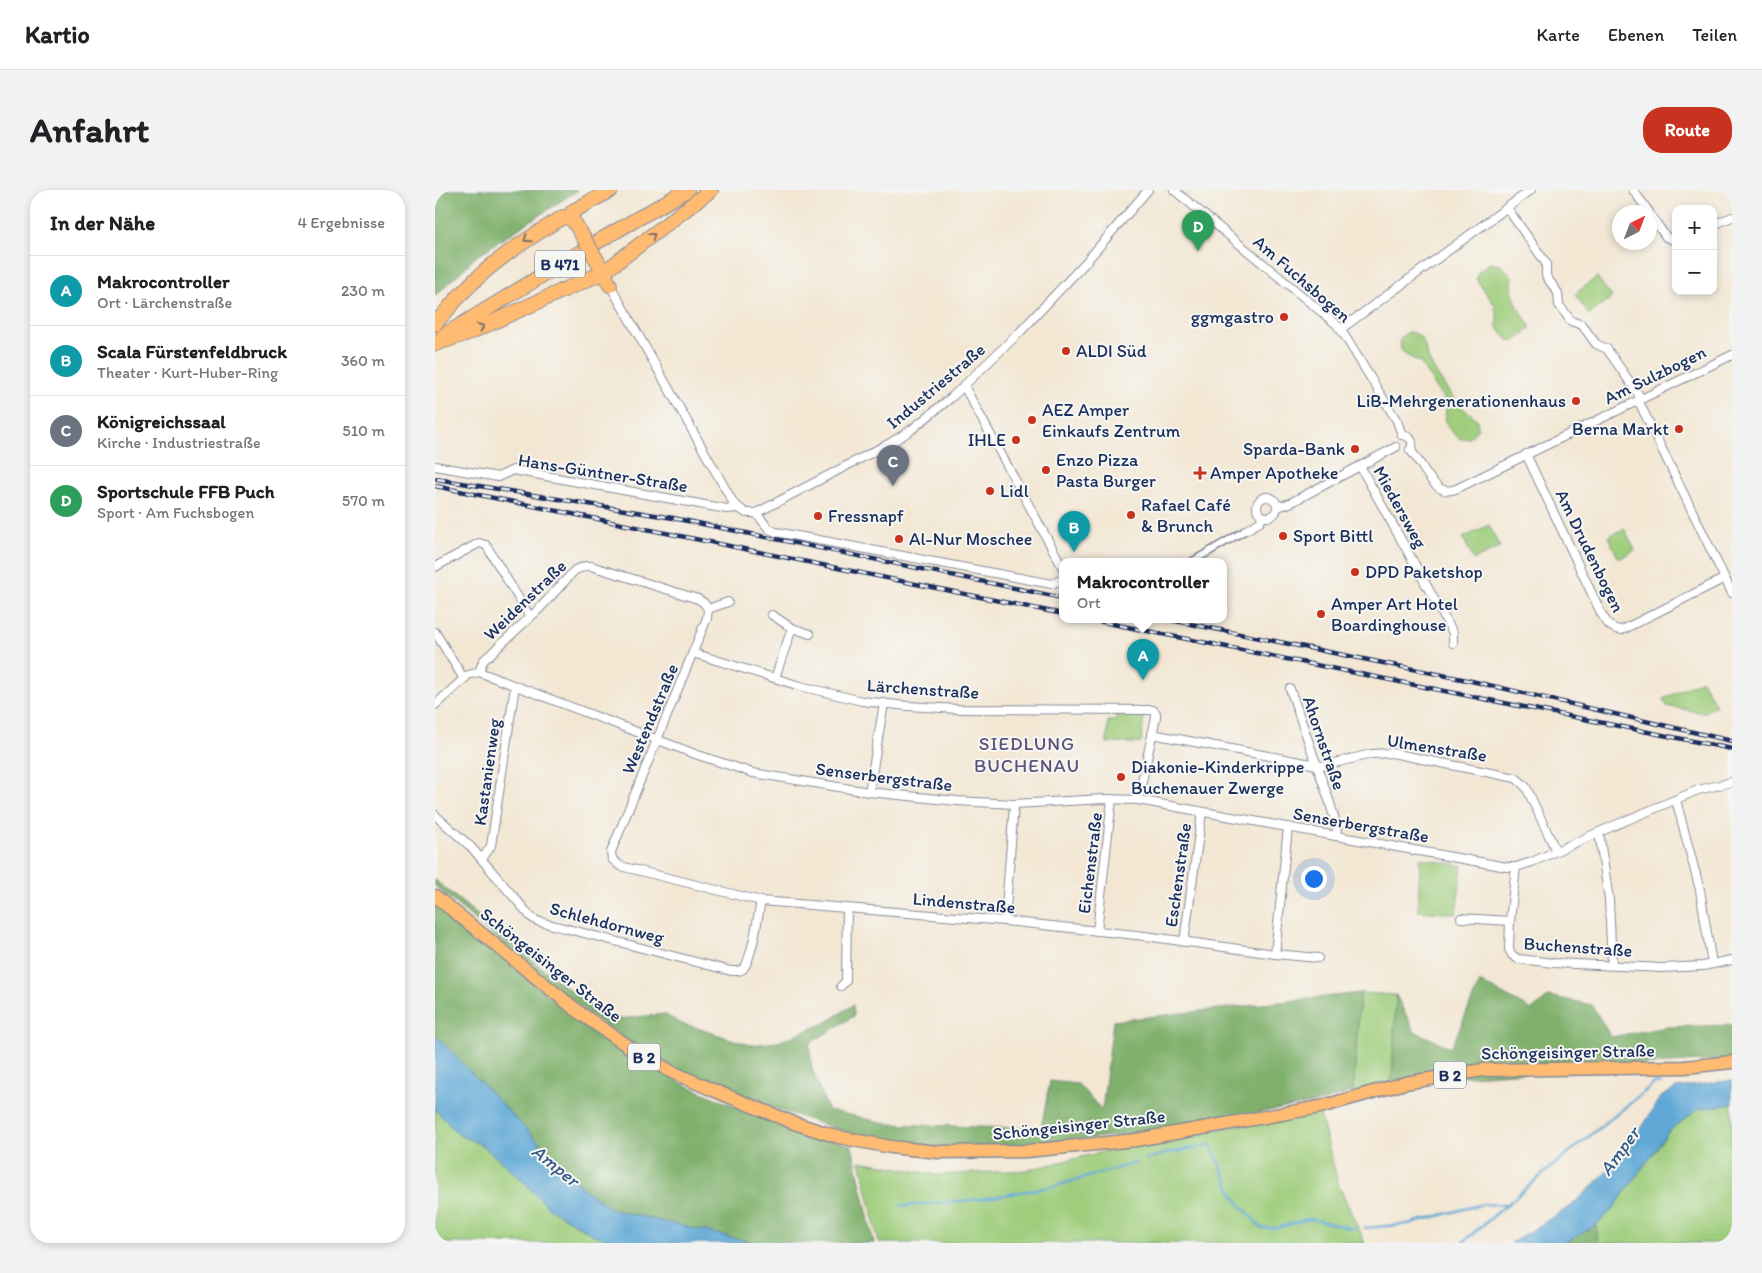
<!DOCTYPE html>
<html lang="de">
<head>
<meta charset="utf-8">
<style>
	body { margin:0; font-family:Itim,sans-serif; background:#f2f2f2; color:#202124 }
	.controls { position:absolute; right:15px; top:15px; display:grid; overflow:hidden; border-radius:10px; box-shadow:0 2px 8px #0003 }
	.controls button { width:45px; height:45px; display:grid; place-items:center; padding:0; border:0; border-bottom:1px solid #e0e0e0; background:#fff; color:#202124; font:25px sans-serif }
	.compass { position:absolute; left:1177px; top:15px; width:45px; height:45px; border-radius:50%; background:#fff; box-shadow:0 2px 8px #0003; rotate:42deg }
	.you { position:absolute; left:878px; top:688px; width:18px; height:18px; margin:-12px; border:4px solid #fff; border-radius:50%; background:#1a73e8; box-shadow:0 0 0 8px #1a73e833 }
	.badge { display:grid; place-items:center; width:32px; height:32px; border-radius:50%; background:#c8321e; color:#fff; font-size:16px; font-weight:700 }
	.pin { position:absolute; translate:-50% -41px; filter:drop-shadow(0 1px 2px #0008) }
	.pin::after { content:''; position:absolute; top:26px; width:18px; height:15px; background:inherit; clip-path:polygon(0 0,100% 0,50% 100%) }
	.popup { position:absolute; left:624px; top:368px; width:168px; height:65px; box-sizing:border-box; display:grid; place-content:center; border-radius:10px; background:#fff; filter:drop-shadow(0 1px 4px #0005); font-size:16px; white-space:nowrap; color:#757577 }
	.popup b { font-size:19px; color:#202124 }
	.popup::after { content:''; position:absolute; left:50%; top:100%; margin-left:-10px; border:10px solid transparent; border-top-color:#fff }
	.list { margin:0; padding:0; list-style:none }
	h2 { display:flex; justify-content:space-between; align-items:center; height:65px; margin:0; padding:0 20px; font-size:21px }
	h2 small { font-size:16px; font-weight:400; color:#757577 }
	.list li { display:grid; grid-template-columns:32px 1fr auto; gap:15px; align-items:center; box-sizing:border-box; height:70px; padding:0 20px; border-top:1px solid #e0e0e0 }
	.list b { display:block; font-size:19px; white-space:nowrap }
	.list p { margin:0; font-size:16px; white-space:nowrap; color:#757577 }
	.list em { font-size:16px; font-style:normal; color:#757577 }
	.map { position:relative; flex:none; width:1297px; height:1053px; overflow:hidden; border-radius:20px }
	header { display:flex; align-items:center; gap:30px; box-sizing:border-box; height:70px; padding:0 25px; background:#fff; border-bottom:1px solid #e0e0e0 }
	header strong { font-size:24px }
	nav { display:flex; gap:28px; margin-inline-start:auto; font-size:18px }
	.intro { display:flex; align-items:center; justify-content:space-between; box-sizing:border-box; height:120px; padding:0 30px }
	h1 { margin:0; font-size:35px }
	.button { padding:12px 22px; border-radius:20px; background:#c8321e; color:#fff; font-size:18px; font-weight:700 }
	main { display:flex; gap:30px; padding:0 30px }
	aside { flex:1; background:#fff; border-radius:20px; box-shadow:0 2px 8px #0003 }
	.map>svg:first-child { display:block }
</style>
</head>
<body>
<header>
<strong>Kartio</strong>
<nav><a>Karte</a><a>Ebenen</a><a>Teilen</a></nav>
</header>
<div class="intro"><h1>Anfahrt</h1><a class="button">Route</a></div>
<main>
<aside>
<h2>In der Nähe<small>4 Ergebnisse</small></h2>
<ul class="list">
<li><span class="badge" style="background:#0f9aa8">A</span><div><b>Makrocontroller</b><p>Ort · Lärchenstraße</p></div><em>230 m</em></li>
<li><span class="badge" style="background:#0f9aa8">B</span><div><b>Scala Fürstenfeldbruck</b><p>Theater · Kurt-Huber-Ring</p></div><em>360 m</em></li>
<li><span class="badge" style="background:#6b7280">C</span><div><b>Königreichssaal</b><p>Kirche · Industriestraße</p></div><em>510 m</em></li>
<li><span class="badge" style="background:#2e9e5b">D</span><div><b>Sportschule FFB Puch</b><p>Sport · Am Fuchsbogen</p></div><em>570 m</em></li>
</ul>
</aside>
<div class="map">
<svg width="1297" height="1053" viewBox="0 0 1297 1053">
	<rect width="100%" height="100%" fill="#f6f6f2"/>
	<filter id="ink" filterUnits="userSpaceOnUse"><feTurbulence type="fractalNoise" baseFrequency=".02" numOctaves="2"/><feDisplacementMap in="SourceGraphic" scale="10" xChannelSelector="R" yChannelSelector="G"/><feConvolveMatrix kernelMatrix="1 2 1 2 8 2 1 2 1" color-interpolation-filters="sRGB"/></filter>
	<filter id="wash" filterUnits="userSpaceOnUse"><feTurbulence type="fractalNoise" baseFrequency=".0096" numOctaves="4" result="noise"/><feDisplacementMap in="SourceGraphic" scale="20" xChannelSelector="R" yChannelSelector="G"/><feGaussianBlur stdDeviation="1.12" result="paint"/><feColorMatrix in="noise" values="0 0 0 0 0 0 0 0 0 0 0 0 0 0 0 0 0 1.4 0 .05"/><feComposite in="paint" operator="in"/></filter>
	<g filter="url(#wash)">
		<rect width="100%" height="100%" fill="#f3e7d4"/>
		<g fill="#9fcd7c" stroke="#5d7e6d">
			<path d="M1055,73L1067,76L1078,88C1074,106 1086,123 1096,137L1080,151L1073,150L1062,137V123L1059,119L1061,117L1041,89L1043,82Z"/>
			<path d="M1162,87L1177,107L1154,125L1140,104Z"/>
			<path d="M973,142C991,143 989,160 995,172C1001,184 1017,208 1027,217C1031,222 1038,224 1042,230L1043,239L1034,248L1025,249C1009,237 1009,230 1012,212L998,195L996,187L992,184L986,173L971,165L966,160L965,150L969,145Z"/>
			<path d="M1054,335L1065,357L1039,370L1028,348Z"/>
			<path d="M1189,338L1200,360L1184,369L1173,347Z"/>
			<path d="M1267,490L1281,516L1268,523L1232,516L1228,509Z"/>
			<path d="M681,525H709L706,553H672L673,531H681Z"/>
			<path d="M985,668L1027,676L1021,724L983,721Z"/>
			<path d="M925,803L961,805L957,891L918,902Z"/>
			<path d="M1297,914V1053H1163L1161,1035L1177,1020L1234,941L1263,919Z"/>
			<path d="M0,919L24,945L47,955L83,986L114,1018L159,1045L186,1053H0Z"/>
			<path d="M884,921L904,996L930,1053H444L425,971L502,985L592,980L705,953Z"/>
		</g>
		<g fill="#7fb06c" stroke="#4d7065">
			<path d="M0,0H143L43,65L0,106Z"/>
			<path d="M0,690L123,791L174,830L229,824L247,834L256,836L315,855L343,852L390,833L418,815L419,826L374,854L377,879L393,920L454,934L606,939L615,891L643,894L667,920L678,831L925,803L918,902L885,912L707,943L590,955L502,957L422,945L322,913L240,878L174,839L109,789L0,696Z"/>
			<path d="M0,714C33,741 67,768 100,795C132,821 165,847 200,868C268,908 342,933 417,956L439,1053H321L178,1020L150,1000L0,845Z"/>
			<path d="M1045,792L1097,820L1114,806L1157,815L1176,847L1232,837L1297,835V869L957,891L961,805L979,841L1016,858Z"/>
			<path d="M1161,1035L1163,1053H1130Z"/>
		</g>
		<g fill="#5fa8d6" stroke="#3d6c9a">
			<path d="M0,845L150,1000L178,1020L321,1053H186L159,1045L114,1018L83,986L47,955L24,945L0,919Z"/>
			<path d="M1297,890V914L1263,919L1234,941L1177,1020L1161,1035L1130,1053H1076L1136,1016L1160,994L1196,955L1226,907L1241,898Z"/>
		</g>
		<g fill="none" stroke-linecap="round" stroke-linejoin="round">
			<g stroke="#5fa8d6" stroke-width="2.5">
				<path d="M711,969L738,962L776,955L800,1008L826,1038H842L870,1030L877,1029L914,1038H920"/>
				<path d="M466,1016L547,1009L620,996L701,973"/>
				<path d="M930,1038L973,1034L1048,1014L1073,1015"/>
				<path d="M1027,1053L1116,977L1220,893L1226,894"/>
			</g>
		</g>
	</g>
	<g filter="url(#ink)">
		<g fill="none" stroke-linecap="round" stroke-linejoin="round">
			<g stroke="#878b99" stroke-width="9">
				<path id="pedestrian" d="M758,371L811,340"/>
			</g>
			<g stroke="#878b99" stroke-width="10">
				<g id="minor">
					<path d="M739,0L901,134L908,143L962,231L967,245"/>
					<path d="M1198,0L1214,22"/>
					<path d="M1072,18L1111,73V86L1123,103L1124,115L1136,131L1147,135L1161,154L1172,159L1206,208"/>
					<path d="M1214,23L1231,47L1241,51"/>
					<path d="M1278,35L1297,27"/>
					<path d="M175,95L299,314L311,323H321L329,319L457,252L476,240L518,206L585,142L650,73L713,0"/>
					<path d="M906,139L1096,0"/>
					<path d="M529,196L628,378"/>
					<path d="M1203,210L1297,403"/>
					<path d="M967,245C976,246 980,253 975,260"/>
					<path d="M975,260C985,270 996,297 1009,300C1013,301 1018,300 1021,299L1297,165"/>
					<path d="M1091,264L1166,423C1171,432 1176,440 1187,440L1290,388"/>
					<path d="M0,276L63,287L78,280L292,319L303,318"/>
					<path d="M925,276L1018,443V453"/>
					<circle cx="832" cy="317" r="10"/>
					<path d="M842,315L846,316L855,313L961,257"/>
					<path d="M321,323L334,339L341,342L617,394L628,389"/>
					<path d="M811,340L825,332L828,326"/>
					<path d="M0,377L44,353L51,355L95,427"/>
					<path d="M273,419L272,428L176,662L177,669L185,676L326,711L570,731L710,746L840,764L883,768"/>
					<path d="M273,419L293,412"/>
					<path d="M337,425L357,438L340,488"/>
					<path d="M357,438L375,444"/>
					<path d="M0,442L29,489"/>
					<path d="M258,463L365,496L427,511L472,516L523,519L718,520L721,523V527L703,610"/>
					<path d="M44,482L48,471L105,418L140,380L151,376H156L263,409L269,413L273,419"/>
					<path d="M855,499L894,610L902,637L901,646"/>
					<path d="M0,515L33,485L44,482L260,564L318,583L434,602L522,611L579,614L669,609L703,610L1072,677H1081L1097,672L1164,642L1263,600L1297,592"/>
					<path d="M717,544L887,576L936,564L957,563L1081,588L1091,597L1121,661"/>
					<path d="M434,602L449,513"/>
					<path d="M1241,610L1265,700L1277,774"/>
					<path d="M0,625L36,657L96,727L102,731L296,781C301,781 304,782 308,779C317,771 323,725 326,711"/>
					<path d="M1164,642L1174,710L1177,775"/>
					<path d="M47,669L56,656L80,496"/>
					<path d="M1081,677L1075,731L1074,759L1077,765L1083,769L1119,773L1227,778L1268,776L1297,770"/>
					<path d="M1026,728L1075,731"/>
					<path d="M570,731L579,614"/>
					<path d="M662,741L677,609"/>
					<path d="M749,752L767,622"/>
					<path d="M840,764L853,637"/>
					<path d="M406,796L411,791L412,718"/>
				</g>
			</g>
			<g stroke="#878b99" stroke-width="15">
				<path id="primary" d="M0,706L145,823L203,863L237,882L278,900L359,933L403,947L456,957L504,962L592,961L701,950L885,917L970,893L1048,880L1250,877L1297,872"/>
			</g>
			<g stroke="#878b99" stroke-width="16">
				<g id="trunk">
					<path d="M135,28L138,21L142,19L176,0"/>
					<path d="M164,74L175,95"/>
					<path d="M0,134C10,123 20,110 31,99C59,70 94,48 128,27L137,29L144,40"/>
					<path d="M8,146L157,55L252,0"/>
					<path d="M0,154L36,142L169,82L276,0"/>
				</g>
			</g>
			<use href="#pedestrian" stroke="#fff" stroke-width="6"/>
			<use href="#minor" stroke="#fff" stroke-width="8"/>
			<use href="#primary" stroke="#febb71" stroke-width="12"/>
			<use href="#trunk" stroke="#febb71" stroke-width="14"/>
			<g stroke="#1b2f5e" stroke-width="4.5">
				<g id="rail">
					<path d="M2,289L238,328L628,408"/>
					<path d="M0,296L628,424"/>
					<path d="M653,429L1297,559"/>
					<path d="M731,429L1032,490L1297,551"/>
				</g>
			</g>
			<use href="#rail" stroke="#f6f6f2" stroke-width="2.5" stroke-dasharray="8" stroke-linecap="butt"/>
			<g stroke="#878b99" stroke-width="16" stroke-linecap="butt">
				<path id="trunk-bridge" d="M144,40L163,72"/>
			</g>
			<use href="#trunk-bridge" stroke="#febb71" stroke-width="14"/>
		</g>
		<defs><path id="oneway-chevron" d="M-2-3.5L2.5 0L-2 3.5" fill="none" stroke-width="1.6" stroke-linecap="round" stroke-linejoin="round" transform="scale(1.25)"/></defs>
		<g stroke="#816e67">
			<use href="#oneway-chevron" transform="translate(217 46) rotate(-38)"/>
			<use href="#oneway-chevron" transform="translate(92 49) rotate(145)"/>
			<use href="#oneway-chevron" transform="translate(46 137) rotate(-24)"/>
		</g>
	</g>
	<g fill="#c8321e" stroke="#f6f6f2" stroke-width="2">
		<circle cx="849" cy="127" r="5"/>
		<circle cx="631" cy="161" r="5"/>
		<circle cx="1141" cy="211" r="5"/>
		<circle cx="597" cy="230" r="5"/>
		<circle cx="1244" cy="239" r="5"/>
		<circle cx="581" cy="250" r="5"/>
		<circle cx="920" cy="259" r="5"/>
		<circle cx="611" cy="280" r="5"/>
		<path d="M762.5 275.5h5v5h5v5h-5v5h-5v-5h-5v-5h5z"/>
		<circle cx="555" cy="301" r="5"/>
		<circle cx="696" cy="325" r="5"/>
		<circle cx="383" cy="326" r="5"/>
		<circle cx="848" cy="346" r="5"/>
		<circle cx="464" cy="349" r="5"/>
		<circle cx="920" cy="382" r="5"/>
		<circle cx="886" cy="424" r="5"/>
		<circle cx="686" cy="587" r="5"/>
	</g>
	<g text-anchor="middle" stroke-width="4" stroke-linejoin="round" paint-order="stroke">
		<g fill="#f6f6f2" stroke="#5d6b8a" stroke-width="1">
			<rect x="100" y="60.5" width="50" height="27" rx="4"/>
			<rect x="193" y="853.5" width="32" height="27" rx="4"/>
			<rect x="999" y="871.5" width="32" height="27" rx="4"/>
		</g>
		<g font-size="16" font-weight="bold" fill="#1b2f5e">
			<text x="125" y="80">B 471</text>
			<text x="209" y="873">B 2</text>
			<text x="1015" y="891">B 2</text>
		</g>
		<g font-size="18" fill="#1b2f5e" stroke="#f6f6f2">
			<text transform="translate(867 89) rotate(41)" y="6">Am Fuchsbogen</text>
			<text transform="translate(1220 185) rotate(-26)" y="6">Am Sulzbogen</text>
			<text transform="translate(501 196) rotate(-40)" y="6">Industriestraße</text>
			<text transform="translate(168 283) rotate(9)" y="6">Hans-Güntner-Straße</text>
			<text transform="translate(965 317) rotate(61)" y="6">Miedersweg</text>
			<text transform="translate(1155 361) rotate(64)" y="6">Am Drudenbogen</text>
			<text transform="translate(90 410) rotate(-44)" y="6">Weidenstraße</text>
			<text transform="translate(488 499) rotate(4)" y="6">Lärchenstraße</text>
			<text transform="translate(215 529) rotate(-67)" y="6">Westendstraße</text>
			<text transform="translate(889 553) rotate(71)" y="6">Ahornstraße</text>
			<text transform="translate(1002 558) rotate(9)" y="6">Ulmenstraße</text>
			<text transform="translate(52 582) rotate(-82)" y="6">Kastanienweg</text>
			<text transform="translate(449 587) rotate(7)" y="6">Senserbergstraße</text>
			<text transform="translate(926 635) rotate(10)" y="6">Senserbergstraße</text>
			<text transform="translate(655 673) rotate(-83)" y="6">Eichenstraße</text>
			<text transform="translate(743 685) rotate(-82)" y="6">Eschenstraße</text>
			<text transform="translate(529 713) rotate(5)" y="6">Lindenstraße</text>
			<text transform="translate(172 733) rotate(15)" y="6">Schlehdornweg</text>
			<text transform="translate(1143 757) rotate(4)" y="6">Buchenstraße</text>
			<text transform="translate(116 775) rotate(38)" y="6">Schöngeisinger Straße</text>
			<text transform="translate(1133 862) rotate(-1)" y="6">Schöngeisinger Straße</text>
			<text transform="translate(644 935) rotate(-6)" y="6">Schöngeisinger Straße</text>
		</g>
		<g font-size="18" fill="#1b2f5e" stroke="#f6f6f2" text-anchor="start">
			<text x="839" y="133" text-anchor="end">ggmgastro</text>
			<text x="641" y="167">ALDI Süd</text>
			<text x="1131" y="217" text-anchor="end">LiB-Mehrgenerationenhaus</text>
			<text x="607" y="226">AEZ Amper<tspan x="607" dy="21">Einkaufs Zentrum</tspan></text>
			<text x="1234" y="245" text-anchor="end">Berna Markt</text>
			<text x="571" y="256" text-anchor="end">IHLE</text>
			<text x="910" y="265" text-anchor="end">Sparda-Bank</text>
			<text x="621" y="276">Enzo Pizza<tspan x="621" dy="21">Pasta Burger</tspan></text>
			<text x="775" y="289">Amper Apotheke</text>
			<text x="565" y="307">Lidl</text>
			<text x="706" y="321">Rafael Café<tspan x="706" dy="21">&amp; Brunch</tspan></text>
			<text x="393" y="332">Fressnapf</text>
			<text x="858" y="352">Sport Bittl</text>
			<text x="474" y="355">Al-Nur Moschee</text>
			<text x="930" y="388">DPD Paketshop</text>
			<text x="896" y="420">Amper Art Hotel<tspan x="896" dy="21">Boardinghouse</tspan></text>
			<text x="696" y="583">Diakonie-Kinderkrippe<tspan x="696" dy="21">Buchenauer Zwerge</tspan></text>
		</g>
		<g font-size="19" letter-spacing="1" fill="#5d527b" stroke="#f6f6f2">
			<text x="592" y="560">SIEDLUNG<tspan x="592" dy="22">BUCHENAU</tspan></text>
		</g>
		<g font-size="19" font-style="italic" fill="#335988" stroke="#f6f6f2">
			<text transform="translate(1184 961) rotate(-54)" y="7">Amper</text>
			<text transform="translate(121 975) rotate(39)" y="7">Amper</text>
		</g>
	</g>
</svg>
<div class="controls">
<button>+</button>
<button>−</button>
</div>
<svg class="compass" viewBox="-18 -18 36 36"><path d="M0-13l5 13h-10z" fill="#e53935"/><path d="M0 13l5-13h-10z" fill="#757577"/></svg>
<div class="you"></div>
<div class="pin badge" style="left:708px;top:490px;background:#0f9aa8">A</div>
<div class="popup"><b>Makrocontroller</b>Ort</div>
<div class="pin badge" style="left:639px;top:362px;background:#0f9aa8">B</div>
<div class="pin badge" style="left:458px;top:296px;background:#6b7280">C</div>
<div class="pin badge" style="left:763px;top:61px;background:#2e9e5b">D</div>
</div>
</main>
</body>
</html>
